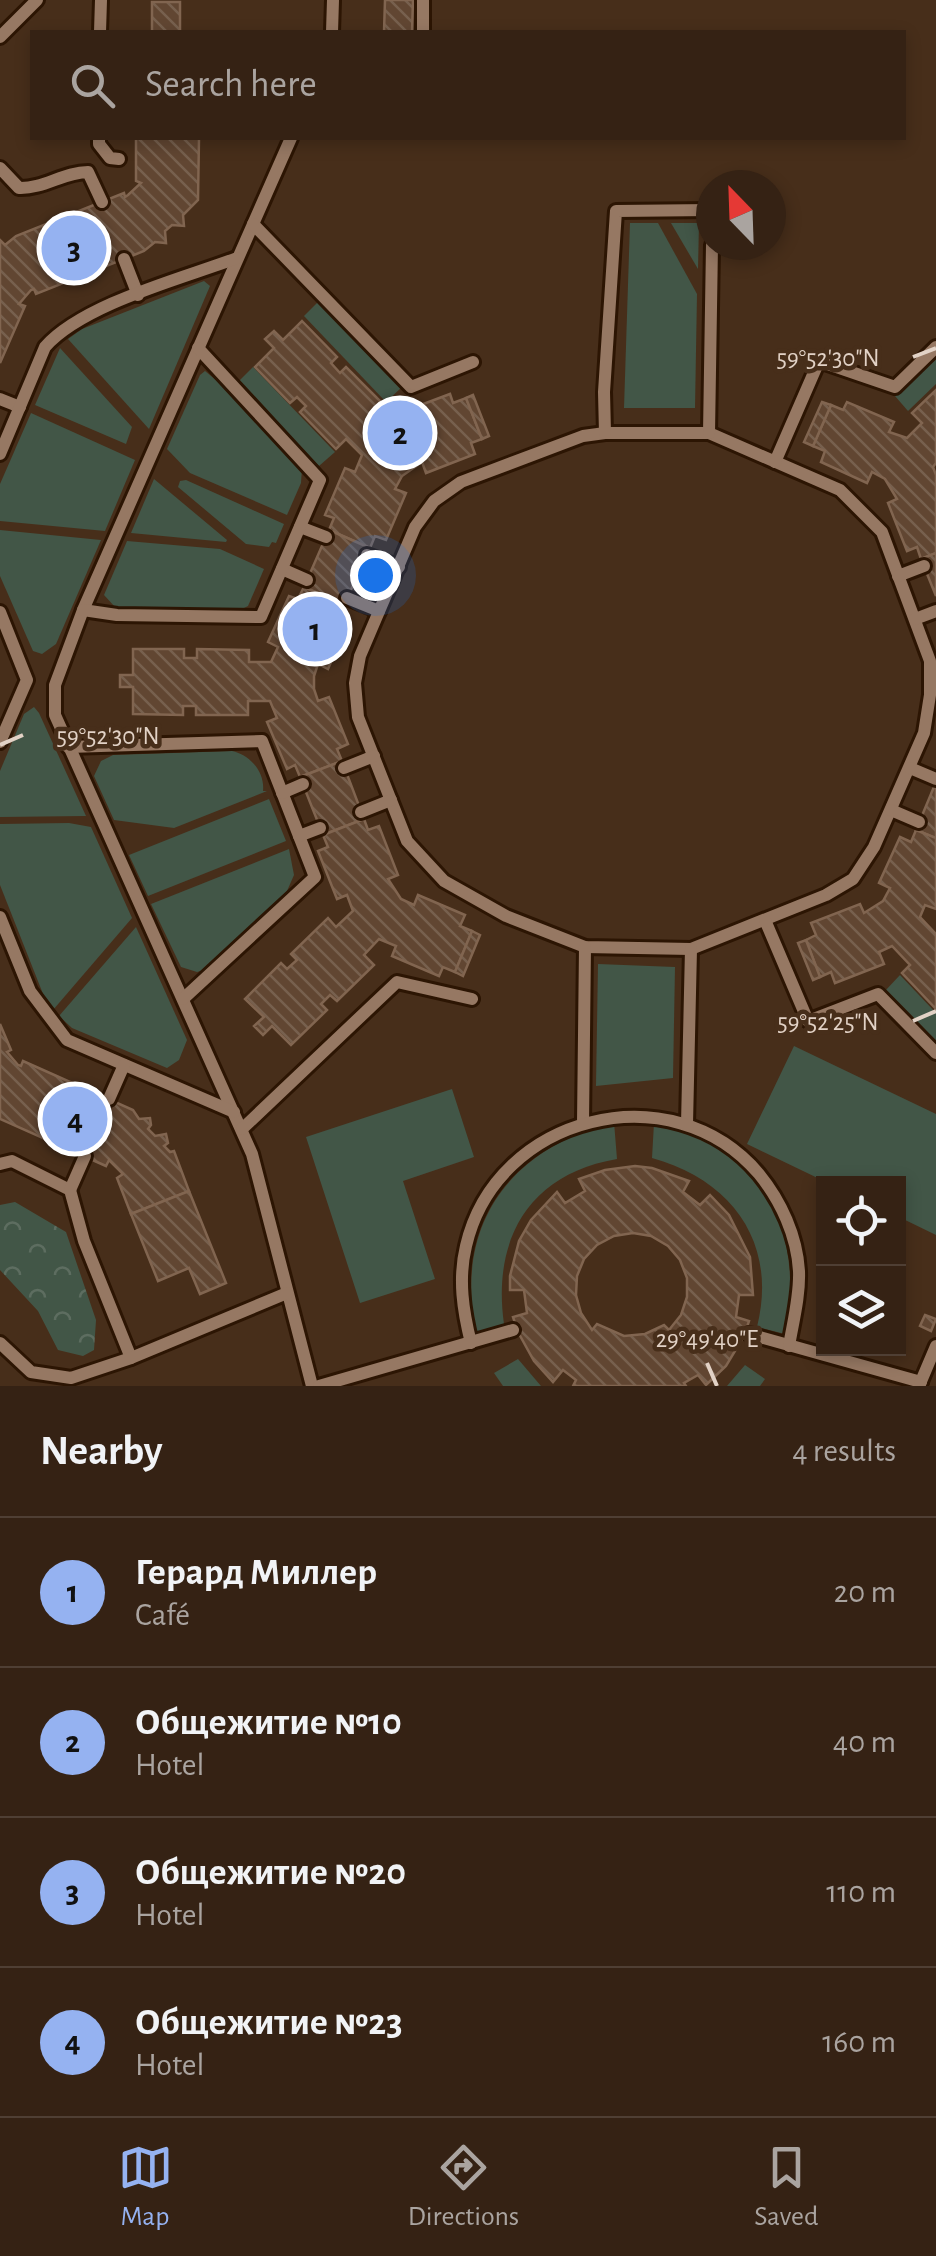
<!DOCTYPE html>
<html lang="en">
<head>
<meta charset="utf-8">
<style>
	body { margin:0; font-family:"Alegreya Sans",sans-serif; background:#3d2a1d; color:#f1f3f6 }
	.controls { position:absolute; right:30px; bottom:30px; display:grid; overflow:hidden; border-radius:0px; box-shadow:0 5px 15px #0003 }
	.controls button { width:90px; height:90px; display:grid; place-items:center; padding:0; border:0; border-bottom:2px solid #4f3f34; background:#352214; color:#f1f3f6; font:50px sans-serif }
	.compass { position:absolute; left:696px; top:170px; width:90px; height:90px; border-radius:50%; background:#352214; box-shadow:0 5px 15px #0003; rotate:337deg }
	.you { position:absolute; left:375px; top:575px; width:35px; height:35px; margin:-25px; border:8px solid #fff; border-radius:50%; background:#1a73e8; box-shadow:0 0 0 15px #1a73e833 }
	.badge { display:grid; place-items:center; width:65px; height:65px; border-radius:50%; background:#95b2f1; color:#111; font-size:32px; font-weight:700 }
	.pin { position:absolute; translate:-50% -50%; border:5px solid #fff; box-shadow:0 2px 10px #0006 }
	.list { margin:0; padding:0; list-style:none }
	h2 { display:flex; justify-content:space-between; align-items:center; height:130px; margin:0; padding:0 40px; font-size:42px }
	h2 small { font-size:32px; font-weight:400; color:#aaa4a0 }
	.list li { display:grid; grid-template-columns:65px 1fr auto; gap:30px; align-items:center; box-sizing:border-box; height:150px; padding:0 40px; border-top:2px solid #4f3f34 }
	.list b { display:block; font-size:38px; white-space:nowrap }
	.list p { margin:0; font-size:32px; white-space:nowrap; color:#aaa4a0 }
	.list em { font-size:32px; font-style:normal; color:#aaa4a0 }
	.icon { flex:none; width:55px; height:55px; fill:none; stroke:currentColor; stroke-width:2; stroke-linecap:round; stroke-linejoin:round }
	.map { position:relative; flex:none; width:936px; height:1386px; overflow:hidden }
	.search { position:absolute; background:#352214; box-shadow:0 5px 15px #0003; left:30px; right:30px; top:30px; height:110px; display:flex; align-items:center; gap:25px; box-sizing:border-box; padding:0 35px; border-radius:0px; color:#aaa4a0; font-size:38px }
	.sheet { height:730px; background:#352214 }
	nav { display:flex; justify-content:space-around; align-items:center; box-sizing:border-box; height:140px; border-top:2px solid #4f3f34; background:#352214; font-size:28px; color:#aaa4a0 }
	nav a { display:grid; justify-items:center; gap:5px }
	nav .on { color:#95b2f1 }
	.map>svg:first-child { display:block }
</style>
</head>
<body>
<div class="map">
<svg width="936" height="1386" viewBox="0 0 936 1386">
	<defs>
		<pattern id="park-crowns" width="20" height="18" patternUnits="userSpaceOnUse" patternTransform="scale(2.5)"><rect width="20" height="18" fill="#425647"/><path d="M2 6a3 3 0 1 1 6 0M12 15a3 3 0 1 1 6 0" fill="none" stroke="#5d6d60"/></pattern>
		<pattern id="building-back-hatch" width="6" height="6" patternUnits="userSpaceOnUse" patternTransform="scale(2.5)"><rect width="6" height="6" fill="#614632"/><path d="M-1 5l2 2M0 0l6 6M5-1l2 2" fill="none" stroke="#77604e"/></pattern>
	</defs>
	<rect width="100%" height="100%" fill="#472e1a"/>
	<g fill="#425647">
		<path d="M630,223H658L697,294L695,408H624Z"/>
		<path d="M671,223H699L698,269Z"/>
		<path d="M204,281L210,286L149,429L68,339L82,329Z"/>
		<path d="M320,300L403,386L386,402L304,316Z"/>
		<path d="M60,348L132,427L126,444L35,405Z"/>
		<path d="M936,356V384L908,411L895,396Z"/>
		<path d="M253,367L335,452L319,466L238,382Z"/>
		<path d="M205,371L233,394L302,468L301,483L287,515L190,473L167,449L200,375Z"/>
		<path d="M31,413L135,460L105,531L0,521V484Z"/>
		<path d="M154,479L227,540L226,542L131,533Z"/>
		<path d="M186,480L284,524L276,543L272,542L269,547L246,544L178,487L180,481Z"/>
		<path d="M0,530L101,540L56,644L42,654L33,651L0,576Z"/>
		<path d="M127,541L220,549L264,569L248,606L240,610L115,607L104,595Z"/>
		<path d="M34,707L39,713L86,816L0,817V771L24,714Z"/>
		<path d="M232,751C251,755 265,773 263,791H267L174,828L114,820L94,776L101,761L113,755Z"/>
		<path d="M269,799L286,841L148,896L129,855Z"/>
		<path d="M69,823L91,827L132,918L53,1010L47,1004L0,885V824Z"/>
		<path d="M289,849L294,875L287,891L207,969L197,972L181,967L151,904Z"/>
		<path d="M136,927L187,1040L179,1060L167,1068L72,1028L59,1016Z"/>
		<path d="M598,964L675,967L673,1078L596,1086Z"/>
		<path d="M900,975L936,1013V1043L885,991Z"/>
		<path d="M794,1046L936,1114V1235L899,1217L898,1184L828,1183L747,1144Z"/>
		<path d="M452,1089L474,1157L403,1181L435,1279L360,1303L306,1137Z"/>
		<path d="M614,1122L617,1159C529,1174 492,1239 504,1324L476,1332C454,1224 510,1149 614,1122Z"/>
		<path d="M654,1123C762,1147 806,1228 785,1334L757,1327C778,1243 732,1180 652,1158Z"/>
		<path d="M518,1359L541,1386H503L494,1373Z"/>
		<path d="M745,1365L765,1379L760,1386H727Z"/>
	</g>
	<path fill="url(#park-crowns)" d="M15,1202L66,1232L96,1320L94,1350L83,1356L58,1350L38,1311L0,1270V1205Z"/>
	<g fill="url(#building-back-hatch)" stroke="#816550" stroke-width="2.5" fill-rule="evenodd">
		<path d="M385,0H413L412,32H384Z"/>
		<rect x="152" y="2" width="28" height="30"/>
		<path d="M136,138H199L198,200L183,215L184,226L172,225L165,231L166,243L155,242L144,251L36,294L34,289L31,290L19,304L25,306L0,363V240L5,245L16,236L124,193L125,197L128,195L141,183L136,181Z"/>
		<path d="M302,321L337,357L331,363L340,373L346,367L383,404L374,412L391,428L406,422L402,412L450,394L453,403L466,398L482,439L471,443L475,454L426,473L422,462L402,476L395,489L406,493L386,540L375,536L370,548L329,530L334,518L325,515L345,468L355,472L362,455L346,439L336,449L300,412L306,406L297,397L290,403L255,367L274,348L265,339L274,331L283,340Z"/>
		<path d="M936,390V463L933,467L936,475V553L921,559L917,547L907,551L888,503L897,499L885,479L872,472L867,483L821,462L825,451L813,446L831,405L843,410L847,402L894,422L889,432L907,438L922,423L912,413Z"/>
		<path d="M473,395L489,436L482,439L466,398Z"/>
		<path d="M822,402L831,405L813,446L804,442Z"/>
		<path d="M329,530L370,548L344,605L304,587Z"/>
		<path d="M936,553V596L921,559Z"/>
		<path d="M304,587L344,605L339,616L349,620L328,669L318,664L314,676V689L318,701L329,697L348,744L337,749L342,761L300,777L295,765L287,769L267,722L277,718L270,701H248V715H196V706H183V715L133,714V687H120V675H133V649H184V658H197V649L249,650V662H271L278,647L268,642L289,596L298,599Z"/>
		<path d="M342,761L364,819L323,835L300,777Z"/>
		<path d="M936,782V838L916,830Z"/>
		<path d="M364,819L368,830L379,826L398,875L388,879L401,899L414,905L418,895L465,915L460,926L472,931L455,972L443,967L439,976L392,956L396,946L379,939L364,955L374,965L337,1001L330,995L321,1004L327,1010L291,1045L272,1026L263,1035L254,1026L264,1017L245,999L281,963L287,969L297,960L291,954L328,918L336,927L353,911L347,895L337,899L318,851L328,847L323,835Z"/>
		<path d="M916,830L936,838V909L925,905L920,917L936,934V1009L902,973L910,965L892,946L879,952L884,964L835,983L831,972L820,977L806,940L816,935L811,923L860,904L864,913L883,901L890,888L879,883L900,837L911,842Z"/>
		<path d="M472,931L480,935L463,976L455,972Z"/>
		<path d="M806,940L820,977L813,980L798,943Z"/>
		<path d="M0,1024L11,1050L7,1052L18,1065L21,1066L23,1061L133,1110L139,1119L150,1118L151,1125L148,1129L155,1136L166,1134L168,1143L164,1146L170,1152L174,1151L189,1191L131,1214L117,1178L123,1174L109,1160L106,1166L0,1119Z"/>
		<path d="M635,1166L652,1168L689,1181L683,1192L700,1205L710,1195L729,1215L750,1257L753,1295H739L736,1317L749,1321L744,1336L726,1366L706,1385L698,1375L684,1383L686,1386H573L576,1380L563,1370L553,1382L534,1361L518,1332L513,1317L527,1313L524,1290H510V1276L519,1241L531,1220L557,1192L565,1203L585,1191L579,1179L605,1170ZM633,1233L651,1236L668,1246L680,1260L687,1278V1297L681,1315L669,1330L664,1325L645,1334L624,1336L597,1324L592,1330L581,1313L576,1295L577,1276L584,1259L597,1245L614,1236Z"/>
		<path d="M189,1191L226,1283L200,1294L189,1268L158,1281L131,1214Z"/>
		<path d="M925,1315L936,1319L931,1331L920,1326Z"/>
	</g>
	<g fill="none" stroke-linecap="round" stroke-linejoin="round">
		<g stroke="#2c1503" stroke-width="18">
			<g id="service">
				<path d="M100,32L101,0"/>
				<path d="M332,32L333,0"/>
				<path d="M423,32V0"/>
				<path d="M0,37L37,0"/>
				<path d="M99,138V144L110,158L119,159"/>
				<path d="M291,138L83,610L55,685V715L252,1154L312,1386"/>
				<path d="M0,168L19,188C43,189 64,172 88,172L102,202"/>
				<path d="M253,224L411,387L473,362"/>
				<path d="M124,259L138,295"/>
				<path d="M0,399L20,407"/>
				<path d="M605,433H709L840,490L882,532L930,661V695L924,733L874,847L853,879L826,895L691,949L585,947L506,916L444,881L407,841L358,717L355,683L360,656L415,527L434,501L461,482L583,436Z"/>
				<path d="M605,433L604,392L616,211L711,210"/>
				<path d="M709,433L712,245"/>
				<path d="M0,454L45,347C83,304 181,279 237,258"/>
				<path d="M775,462L819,361L895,387L936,347"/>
				<path d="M300,527L326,537"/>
				<path d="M367,555L399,567"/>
				<path d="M282,569L307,580"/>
				<path d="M898,576L924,566"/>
				<path d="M347,598L379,611"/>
				<path d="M83,610L117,615L261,617L320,480L198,348"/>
				<path d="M0,612L27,680L0,742"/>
				<path d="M915,619L936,611"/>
				<path d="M68,747L262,741L315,877L183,999"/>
				<path d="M344,768L374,756"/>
				<path d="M910,768L936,779"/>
				<path d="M282,793L303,784"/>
				<path d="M891,810L919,822"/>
				<path d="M361,812L391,800"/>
				<path d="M299,836L320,828"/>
				<path d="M0,917L30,991L67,1040L234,1112"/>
				<path d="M765,920L808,1021L878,994L936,1053"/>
				<path d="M109,1099L124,1065"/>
				<path d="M583,1123L585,947"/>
				<path d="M687,1124L691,949"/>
				<path d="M242,1129L397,982L472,999"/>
				<path d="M0,1164L12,1161L70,1190L84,1241L131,1358"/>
				<path d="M70,1190L85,1156"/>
				<path d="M749,1334L921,1382"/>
				<path d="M0,1343L31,1372L71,1378L131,1358L287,1293"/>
				<path d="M471,1343C463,1311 458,1279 466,1246C496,1115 672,1071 759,1174C781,1201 797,1236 799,1271C800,1296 793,1322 789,1346"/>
				<path d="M319,1386L513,1330"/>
				<path d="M919,1386L936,1346"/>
			</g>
		</g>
		<use href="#service" stroke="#967863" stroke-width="12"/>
	</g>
	<path fill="none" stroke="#e2d2c6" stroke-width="4" d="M913,357L936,348M0,745L23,735M913,1021L936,1011M707,1363L717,1386"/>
	<g font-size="25" text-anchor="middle" fill="#e2d2c6" stroke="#472e1a" stroke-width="9" stroke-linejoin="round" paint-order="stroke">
		<text x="828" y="366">59°52'30"N</text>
		<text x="108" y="744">59°52'30"N</text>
		<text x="828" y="1030">59°52'25"N</text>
		<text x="707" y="1347">29°49'40"E</text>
	</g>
</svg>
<div class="controls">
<button><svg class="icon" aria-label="locate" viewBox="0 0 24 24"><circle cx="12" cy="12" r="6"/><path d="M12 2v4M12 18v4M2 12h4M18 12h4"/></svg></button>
<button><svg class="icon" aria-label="layers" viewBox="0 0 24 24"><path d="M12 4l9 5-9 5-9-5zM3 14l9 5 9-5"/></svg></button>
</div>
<svg class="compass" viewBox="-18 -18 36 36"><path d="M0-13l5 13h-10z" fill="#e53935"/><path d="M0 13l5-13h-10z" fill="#aaa4a0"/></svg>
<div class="you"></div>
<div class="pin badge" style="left:315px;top:629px">1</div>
<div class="pin badge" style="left:400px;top:433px">2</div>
<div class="pin badge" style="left:74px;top:248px">3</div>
<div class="pin badge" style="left:75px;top:1119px">4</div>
<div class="search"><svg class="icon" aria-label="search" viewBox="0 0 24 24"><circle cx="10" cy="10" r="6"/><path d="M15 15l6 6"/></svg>Search here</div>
</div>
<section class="sheet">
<h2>Nearby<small>4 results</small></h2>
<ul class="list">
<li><span class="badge">1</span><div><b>Герард Миллер</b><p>Café</p></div><em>20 m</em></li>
<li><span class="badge">2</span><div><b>Общежитие №10</b><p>Hotel</p></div><em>40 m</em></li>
<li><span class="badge">3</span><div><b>Общежитие №20</b><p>Hotel</p></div><em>110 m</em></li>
<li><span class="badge">4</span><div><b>Общежитие №23</b><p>Hotel</p></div><em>160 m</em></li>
</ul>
</section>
<nav>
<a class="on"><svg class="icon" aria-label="map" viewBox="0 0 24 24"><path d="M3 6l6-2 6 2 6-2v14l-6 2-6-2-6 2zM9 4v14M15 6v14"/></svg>Map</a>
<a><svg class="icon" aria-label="directions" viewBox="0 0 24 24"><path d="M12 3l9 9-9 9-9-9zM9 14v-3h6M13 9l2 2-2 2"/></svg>Directions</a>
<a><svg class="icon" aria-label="saved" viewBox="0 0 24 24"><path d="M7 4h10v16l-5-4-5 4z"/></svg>Saved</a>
</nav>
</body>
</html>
